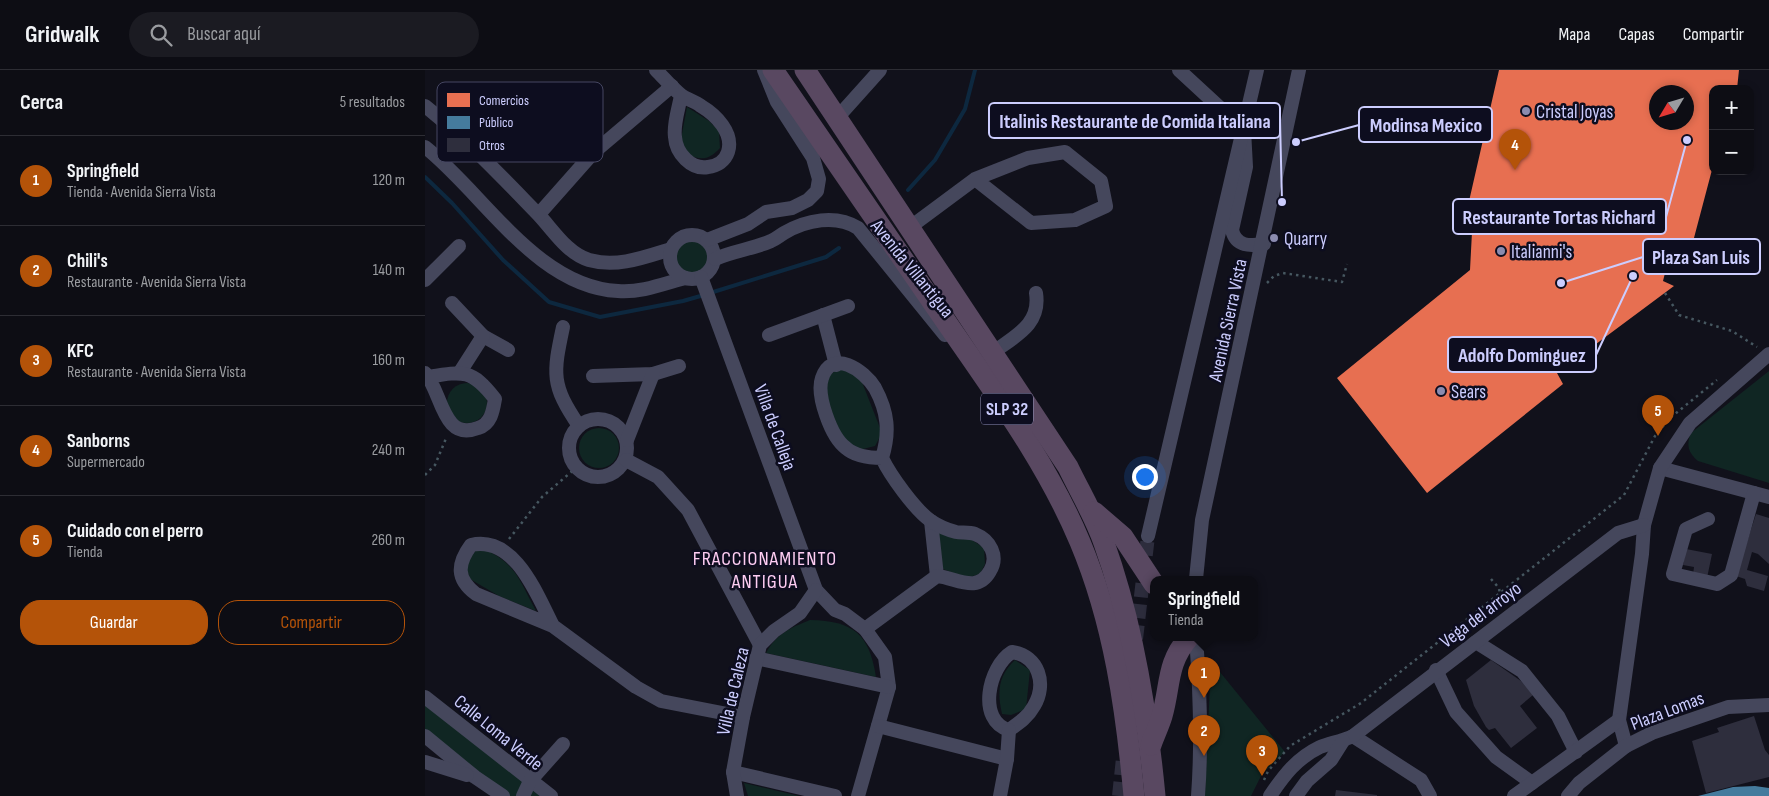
<!DOCTYPE html>
<html lang="es">
<head>
<meta charset="utf-8">
<style>
	body { margin:0; font-family:"Sofia Sans Condensed",sans-serif; background:#1b1b22; color:#f1f3f6 }
	.controls { position:absolute; right:15px; top:15px; display:grid; overflow:hidden; border-radius:10px; box-shadow:0 2px 8px #0003 }
	.controls button { width:45px; height:45px; display:grid; place-items:center; padding:0; border:0; border-bottom:1px solid #2d2d34; background:#0d0d14; color:#f1f3f6; font:25px sans-serif }
	.compass { position:absolute; left:1224px; top:15px; width:45px; height:45px; border-radius:50%; background:#0d0d14; box-shadow:0 2px 8px #0003; rotate:232deg }
	.you { position:absolute; left:719px; top:406px; width:18px; height:18px; margin:-12px; border:4px solid #fff; border-radius:50%; background:#1a73e8; box-shadow:0 0 0 8px #1a73e833 }
	.badge { display:grid; place-items:center; width:32px; height:32px; border-radius:50%; background:#b45309; color:#fff; font-size:16px; font-weight:700 }
	.pin { position:absolute; translate:-50% -41px; filter:drop-shadow(0 1px 2px #0008) }
	.pin::after { content:''; position:absolute; top:26px; width:18px; height:15px; background:inherit; clip-path:polygon(0 0,100% 0,50% 100%) }
	.popup { position:absolute; left:725px; top:506px; width:108px; height:65px; box-sizing:border-box; display:grid; place-content:center; border-radius:10px; background:#0d0d14; filter:drop-shadow(0 1px 4px #0005); font-size:16px; white-space:nowrap; color:#9a9ca0 }
	.popup b { font-size:19px; color:#f1f3f6 }
	.popup::after { content:''; position:absolute; left:50%; top:100%; margin-left:-10px; border:10px solid transparent; border-top-color:#0d0d14 }
	.list { margin:0; padding:0; list-style:none }
	h2 { display:flex; justify-content:space-between; align-items:center; height:65px; margin:0; padding:0 20px; font-size:21px }
	h2 small { font-size:16px; font-weight:400; color:#9a9ca0 }
	.list li { display:grid; grid-template-columns:32px 1fr auto; gap:15px; align-items:center; box-sizing:border-box; height:90px; padding:0 20px; border-top:1px solid #2d2d34 }
	.list b { display:block; font-size:19px; white-space:nowrap }
	.list p { margin:0; font-size:16px; white-space:nowrap; color:#9a9ca0 }
	.list em { font-size:16px; font-style:normal; color:#9a9ca0 }
	.actions { display:flex; gap:10px; padding:15px 20px }
	.actions a { flex:1; padding:11px 0; border:1px solid #b45309; border-radius:20px; text-align:center; font-size:18px; color:#b45309 }
	.actions .main { background:#b45309; color:#fff }
	.icon { flex:none; width:28px; height:28px; fill:none; stroke:currentColor; stroke-width:2; stroke-linecap:round; stroke-linejoin:round }
	.map { position:relative; flex:none; width:1344px; height:726px; overflow:hidden }
	header { display:flex; align-items:center; gap:30px; box-sizing:border-box; height:70px; padding:0 25px; background:#0d0d14; border-bottom:1px solid #2d2d34 }
	header strong { font-size:24px }
	nav { display:flex; gap:28px; margin-inline-start:auto; font-size:18px }
	.search { width:350px; height:45px; background:#1b1b22; display:flex; align-items:center; gap:12px; box-sizing:border-box; padding:0 18px; border-radius:28px; color:#9a9ca0; font-size:19px }
	main { display:flex }
	aside { flex:1; background:#0d0d14 }
	.map>svg:first-child { display:block }
</style>
</head>
<body>
<header>
<strong>Gridwalk</strong>
<div class="search"><svg class="icon" aria-label="search" viewBox="0 0 24 24"><circle cx="10" cy="10" r="6"/><path d="M15 15l6 6"/></svg>Buscar aquí</div>
<nav><a>Mapa</a><a>Capas</a><a>Compartir</a></nav>
</header>
<main>
<aside>
<h2>Cerca<small>5 resultados</small></h2>
<ul class="list">
<li><span class="badge">1</span><div><b>Springfield</b><p>Tienda · Avenida Sierra Vista</p></div><em>120 m</em></li>
<li><span class="badge">2</span><div><b>Chili's</b><p>Restaurante · Avenida Sierra Vista</p></div><em>140 m</em></li>
<li><span class="badge">3</span><div><b>KFC</b><p>Restaurante · Avenida Sierra Vista</p></div><em>160 m</em></li>
<li><span class="badge">4</span><div><b>Sanborns</b><p>Supermercado</p></div><em>240 m</em></li>
<li><span class="badge">5</span><div><b>Cuidado con el perro</b><p>Tienda</p></div><em>260 m</em></li>
</ul>
<div class="actions"><a class="main">Guardar</a><a>Compartir</a></div>
</aside>
<div class="map">
<svg width="1344" height="726" viewBox="0 0 1344 726">
	<rect width="100%" height="100%" fill="#11111b"/>
	<g fill="#102623">
		<path d="M262,37L284,51L294,61L295,78C284,90 276,91 262,84L256,69Z"/>
		<circle cx="267" cy="187" r="16"/>
		<path d="M411,300H424L435,307L457,363L450,376L434,380L417,369L399,323L404,306Z"/>
		<path d="M1344,301V413L1273,391C1263,383 1261,374 1266,363Z"/>
		<circle cx="42" cy="333" r="20"/>
		<circle cx="174" cy="378" r="20"/>
		<path d="M513,461L547,470L559,478L560,494L555,504L541,508L518,499Z"/>
		<path d="M54,477C91,492 93,508 111,541L74,526L45,509L40,493Z"/>
		<path d="M385,550C429,551 444,564 451,607L341,583C351,564 365,558 385,550Z"/>
		<path d="M590,590L605,600L601,639L586,645L577,644C572,622 573,606 590,590Z"/>
		<path d="M786,591L860,682L837,704L826,726H780Z"/>
		<path d="M0,626L126,726H78L0,666Z"/>
		<path d="M319,713L374,726H323Z"/>
	</g>
	<path fill="#e76f51" fill-rule="evenodd" d="M1074,0H1314L1312,19H1288V96L1265,183L1262,182L1259,190L1244,187L1238,211L1249,216L1132,303L1138,314L1002,423L912,308L1045,200L1048,143L1042,140ZM1232,22H1262V52H1232Z"/>
	<path fill="#457b9d" d="M1330,716L1344,718V726H1273L1308,717Z"/>
	<g fill="none" stroke-linecap="round" stroke-linejoin="round">
		<g stroke="#0d283f" stroke-width="4">
			<path d="M0,107L27,133L78,190L124,232L175,247L258,231L279,225"/>
			<path d="M483,120L510,90L540,39L550,0"/>
			<path d="M285,223L401,187L414,178"/>
		</g>
	</g>
	<g fill="#2e2e3d">
		<path d="M1331,444L1344,448V494L1333,484L1327,482L1322,500L1343,506L1339,521L1322,516L1320,509L1311,506Z"/>
		<path d="M1261,479L1287,484L1282,508L1268,505L1269,497L1258,495Z"/>
		<path d="M1066,590L1096,611L1108,625L1095,636L1112,658L1086,678L1070,658L1064,660L1061,657L1049,636L1041,610Z"/>
		<path d="M1329,646L1340,680L1344,685V707L1281,723L1267,671L1294,662L1292,658Z"/>
		<path d="M911,720L952,725V726H910Z"/>
	</g>
	<g fill="none" stroke-linecap="round" stroke-linejoin="round">
		<g stroke="#2d2d3d" stroke-width="14" stroke-dasharray="14 7" stroke-linecap="butt">
			<path d="M711,569L723,466"/>
			<path d="M694,726L698,688"/>
		</g>
		<g stroke="#465760" stroke-width="2.5" stroke-dasharray="2.5 4" stroke-linecap="butt">
			<path d="M842,213L849,206L858,203L917,212L922,194"/>
			<path d="M1240,223L1254,245L1307,261L1332,277"/>
			<path d="M0,405L10,395L22,366"/>
			<path d="M84,469L117,427L152,397"/>
			<path d="M1066,509L1074,518L1075,525"/>
			<path d="M839,710L843,701L865,676L936,633L1199,425L1230,366L1245,348L1292,310"/>
		</g>
		<g stroke="#45475c" stroke-width="14">
			<path d="M231,0C239,8 247,18 256,25C261,29 270,31 276,36C291,45 309,63 303,82C300,91 292,96 283,97C266,100 251,83 250,67C248,54 254,38 256,25"/>
			<path d="M754,0L819,60L821,97L807,160C811,177 825,176 839,174"/>
			<path d="M0,36C40,68 75,105 111,142C127,158 141,183 164,190C192,198 220,187 246,179"/>
			<path d="M412,48L455,0"/>
			<path d="M0,77C59,124 112,217 193,221C215,223 238,214 260,208"/>
			<path d="M114,144L168,83L247,16"/>
			<path d="M484,158L550,109L603,88L640,82L676,111L681,136L650,150L606,153L550,109"/>
			<circle cx="267" cy="187" r="22"/>
			<path d="M282,170L323,154L341,142L367,138L383,130L392,121L394,109L388,88L352,32L339,0"/>
			<path d="M290,189C308,181 328,179 346,171C351,169 354,166 359,163C381,150 411,144 433,158L520,265"/>
			<path d="M276,207L391,520L410,540L420,544L440,559L460,587L464,617L433,726"/>
			<path d="M0,210L34,176"/>
			<path d="M27,233L58,266L83,280"/>
			<path d="M398,245L411,295"/>
			<path d="M138,257C128,304 126,315 154,356"/>
			<path d="M344,265L423,236"/>
			<path d="M567,283C590,266 616,255 611,223"/>
			<path d="M35,302L58,266"/>
			<path d="M0,303C17,321 17,372 53,358C66,354 68,341 70,329C47,299 38,301 3,307"/>
			<path d="M168,306L228,304L254,296"/>
			<circle cx="173" cy="378" r="29"/>
			<path d="M202,370L228,304"/>
			<path d="M201,390L233,407L263,440L335,575"/>
			<path d="M1235,398L1344,427"/>
			<path d="M1283,449L1261,459L1248,504L1292,514L1306,505L1329,423"/>
			<path d="M506,451L512,506"/>
			<path d="M723,466L832,0"/>
			<path d="M771,509L777,450L874,0"/>
			<path d="M128,556C112,525 90,465 46,475C32,494 31,509 51,524L128,556L211,617L236,631L318,647"/>
			<path d="M440,559L512,506C532,508 552,524 565,501C574,486 565,470 550,464C544,462 536,463 531,462C523,460 512,455 506,451C490,440 465,405 457,388C465,362 463,342 450,318C439,300 407,278 397,308C391,325 406,367 421,378C430,386 445,388 457,388"/>
			<path d="M771,567C775,620 777,673 773,726"/>
			<path d="M1051,572L1097,601L1133,646L1151,682"/>
			<path d="M587,582C614,586 622,614 609,636C603,647 594,653 584,660C552,651 563,597 587,582Z"/>
			<path d="M331,588L464,617"/>
			<path d="M1011,600L1031,642L1071,687L1107,713"/>
			<path d="M0,627L126,726"/>
			<path d="M453,656L582,689"/>
			<path d="M0,666L50,707L78,726"/>
			<path d="M928,666L996,710L1005,726"/>
			<path d="M1201,676L1194,650L1217,484L1219,455L1235,398L1265,353L1344,284"/>
			<path d="M0,692L42,705"/>
			<path d="M308,702L410,726"/>
			<path d="M98,726L105,711L138,674"/>
			<path d="M312,726L308,702L318,647L335,575L349,561L375,543L391,520"/>
			<path d="M575,726L582,689L584,660"/>
			<path d="M845,726C859,705 872,688 895,677C906,673 917,671 928,666L1193,463L1219,455"/>
			<path d="M871,726L882,711L906,690L918,671"/>
			<path d="M1089,726L1194,650"/>
			<path d="M1143,726L1154,713L1201,676L1227,663L1303,637L1344,635"/>
		</g>
		<g stroke="#594861" stroke-width="21">
			<path d="M348,0C407,85 465,171 524,256C572,326 622,393 655,472C689,553 701,639 709,726"/>
			<path d="M380,0L643,397C655,422 670,447 679,473C708,554 722,641 730,726"/>
			<path d="M669,442L698,467L729,514"/>
			<path d="M726,675C729,666 734,656 737,646C746,614 741,594 764,567"/>
		</g>
	</g>
	<g fill="#8b8baf" stroke="#0d0d1f" stroke-width="2">
		<circle cx="1101" cy="41" r="5"/>
		<circle cx="849" cy="168" r="5"/>
		<circle cx="1076" cy="181" r="5"/>
		<circle cx="1016" cy="321" r="5"/>
	</g>
	<g text-anchor="middle" stroke-width="5" stroke-linejoin="round" paint-order="stroke">
		<rect fill="#0d0d1f" stroke="#9393bb" stroke-width="1" x="556" y="323.5" width="52" height="31" rx="4"/>
		<g font-size="18" font-weight="bold" fill="#cccdfe">
			<text x="582" y="345">SLP 32</text>
		</g>
		<g font-size="19" fill="#cccdfe" stroke="#0d0d1f" text-anchor="start">
			<text x="1111" y="48">Cristal Joyas</text>
			<text x="859" y="175">Quarry</text>
			<text x="1086" y="188">Italianni's</text>
			<text x="1026" y="328">Sears</text>
		</g>
		<g font-size="19" fill="#cccdfe" stroke="#0d0d1f">
			<text transform="translate(488 198) rotate(51)" y="7">Avenida Villantigua</text>
			<text transform="translate(802 250) rotate(-78)" y="7">Avenida Sierra Vista</text>
			<text transform="translate(351 357) rotate(70)" y="7">Villa de Calleja</text>
			<text transform="translate(1055 544) rotate(-37)" y="7">Vega del arroyo</text>
			<text transform="translate(307 621) rotate(-77)" y="7">Villa de Caleza</text>
			<text transform="translate(1242 640) rotate(-21)" y="7">Plaza Lomas</text>
			<text transform="translate(74 662) rotate(39)" y="7">Calle Loma Verde</text>
		</g>
		<g font-size="20" letter-spacing="1" fill="#fecdf3" stroke="#0d0d1f">
			<text x="340" y="495">FRACCIONAMIENTO<tspan x="340" dy="23">ANTIGUA</tspan></text>
		</g>
	</g>
	<rect x="12" y="12" width="166" height="80" rx="8" fill="#0d0d1f" stroke="#464762" stroke-width="1"/>
	<rect x="22" y="23" width="23" height="14" fill="#e76f51"/>
	<rect x="22" y="46" width="23" height="13" fill="#457b9d"/>
	<rect x="22" y="68" width="23" height="14" fill="#2e2e3d"/>
	<g font-size="14" fill="#cccdfe">
		<text x="54" y="35">Comercios</text>
		<text x="54" y="57">Público</text>
		<text x="54" y="80">Otros</text>
	</g>
	<path fill="none" stroke="#cccdfe" stroke-width="2" d="M857 132L855 51M871 72L934 55M1262 70L1241 147M1136 213L1218 187M1208 206L1171 285"/>
	<g fill="#cccdfe" stroke="#0d0d1f" stroke-width="2">
		<circle cx="857" cy="132" r="5"/>
		<circle cx="871" cy="72" r="5"/>
		<circle cx="1262" cy="70" r="5"/>
		<circle cx="1136" cy="213" r="5"/>
		<circle cx="1208" cy="206" r="5"/>
	</g>
	<g fill="#0d0d1f" stroke="#cccdfe" stroke-width="2">
		<rect x="564" y="33" width="291" height="35" rx="5"/>
		<rect x="934" y="37" width="133" height="35" rx="5"/>
		<rect x="1028" y="129" width="213" height="35" rx="5"/>
		<rect x="1218" y="169" width="117" height="35" rx="5"/>
		<rect x="1023" y="267" width="148" height="35" rx="5"/>
	</g>
	<g font-size="20" text-anchor="middle" font-weight="bold" fill="#cccdfe">
		<text x="710" y="58">Italinis Restaurante de Comida Italiana</text>
		<text x="1001" y="62">Modinsa Mexico</text>
		<text x="1134" y="154">Restaurante Tortas Richard</text>
		<text x="1276" y="194">Plaza San Luis</text>
		<text x="1097" y="292">Adolfo Dominguez</text>
	</g>
</svg>
<div class="controls">
<button>+</button>
<button>−</button>
</div>
<svg class="compass" viewBox="-18 -18 36 36"><path d="M0-13l5 13h-10z" fill="#e53935"/><path d="M0 13l5-13h-10z" fill="#9a9ca0"/></svg>
<div class="you"></div>
<div class="pin badge" style="left:779px;top:628px">1</div>
<div class="popup"><b>Springfield</b>Tienda</div>
<div class="pin badge" style="left:779px;top:686px">2</div>
<div class="pin badge" style="left:837px;top:706px">3</div>
<div class="pin badge" style="left:1090px;top:100px">4</div>
<div class="pin badge" style="left:1233px;top:366px">5</div>
</div>
</main>
</body>
</html>
